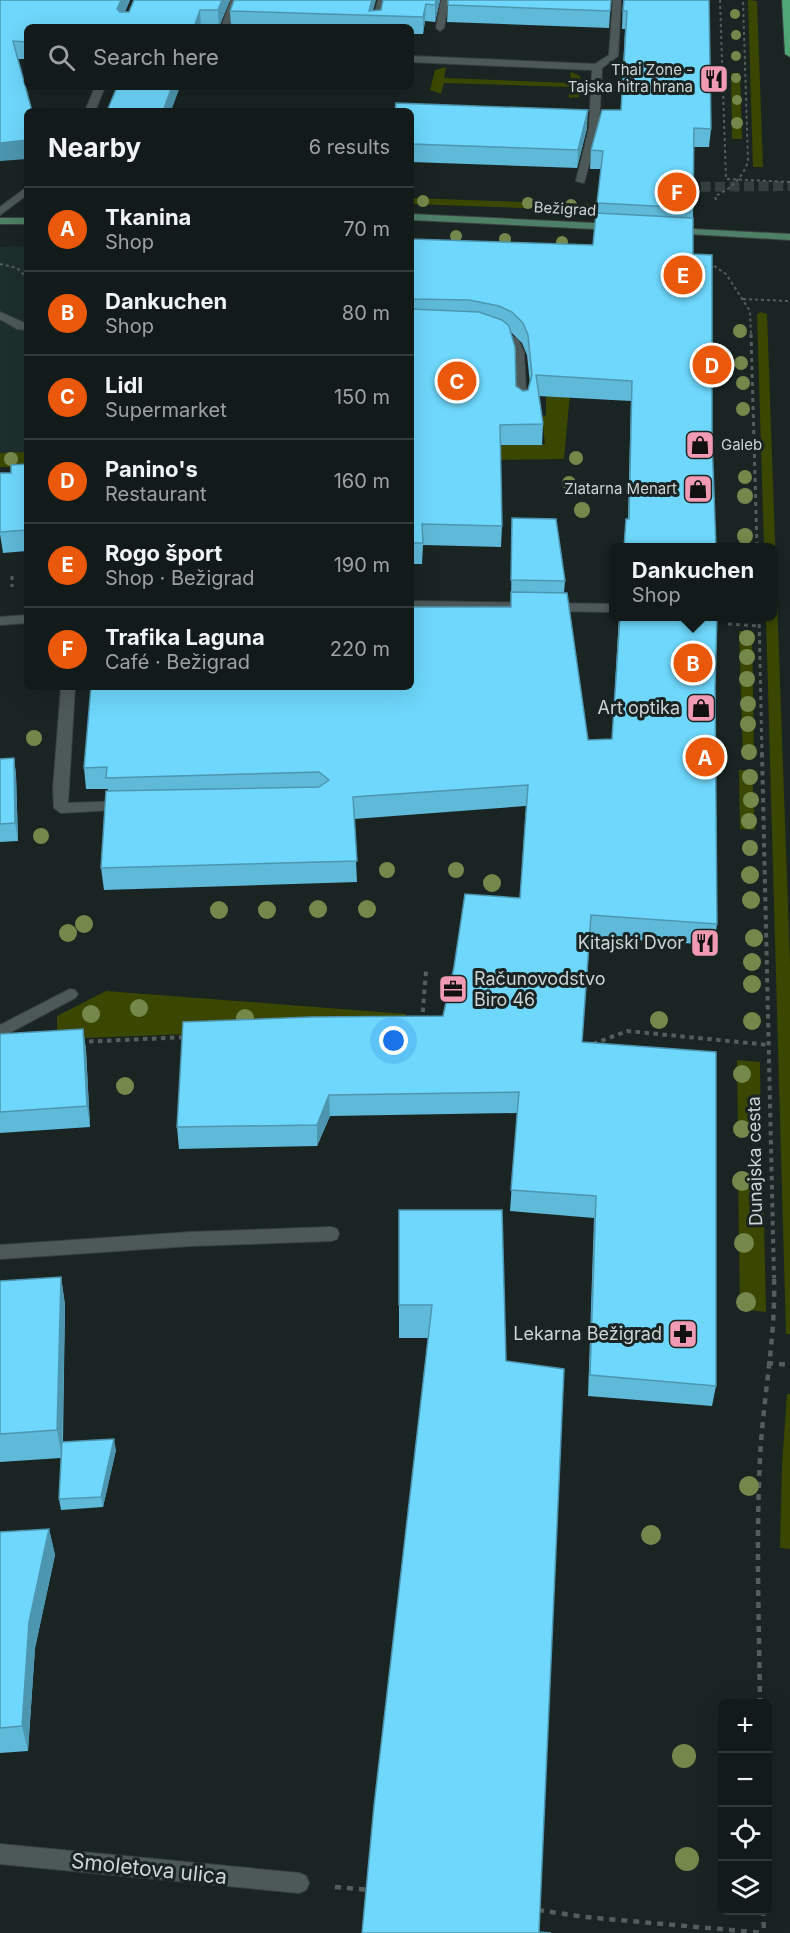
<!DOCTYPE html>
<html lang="en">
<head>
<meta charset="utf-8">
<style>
	body { margin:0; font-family:Inter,sans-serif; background:#202827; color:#f1f3f6 }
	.controls { position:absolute; right:18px; bottom:18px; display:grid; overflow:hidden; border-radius:9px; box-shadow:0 6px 24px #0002 }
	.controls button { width:54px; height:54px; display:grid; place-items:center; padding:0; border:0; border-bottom:2px solid #323939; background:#131b1a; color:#f1f3f6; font:30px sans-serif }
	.you { position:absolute; left:394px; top:1041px; width:21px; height:21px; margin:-15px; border:4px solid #fff; border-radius:50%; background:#1a73e8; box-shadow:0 0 0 9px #1a73e833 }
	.badge { display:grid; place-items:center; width:39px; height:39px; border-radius:50%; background:#ea580c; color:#fff; font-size:20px; font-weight:700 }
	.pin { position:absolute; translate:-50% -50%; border:3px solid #fff; box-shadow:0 2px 6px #0006 }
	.popup { position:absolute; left:609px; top:543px; width:168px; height:78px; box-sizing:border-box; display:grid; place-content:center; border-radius:9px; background:#131b1a; filter:drop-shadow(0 2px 4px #0005); font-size:20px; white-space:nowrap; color:#9da1a2 }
	.popup b { font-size:22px; color:#f1f3f6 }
	.popup::after { content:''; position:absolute; left:50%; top:100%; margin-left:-12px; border:12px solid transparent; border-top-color:#131b1a }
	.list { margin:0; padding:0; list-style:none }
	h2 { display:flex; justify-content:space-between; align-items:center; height:78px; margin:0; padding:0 24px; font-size:26px }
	h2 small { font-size:20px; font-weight:400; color:#9da1a2 }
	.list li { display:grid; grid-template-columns:39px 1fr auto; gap:18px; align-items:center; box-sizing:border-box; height:84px; padding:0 24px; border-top:2px solid #323939 }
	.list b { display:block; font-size:22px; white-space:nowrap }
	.list p { margin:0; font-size:20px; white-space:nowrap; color:#9da1a2 }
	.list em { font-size:20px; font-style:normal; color:#9da1a2 }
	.icon { flex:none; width:33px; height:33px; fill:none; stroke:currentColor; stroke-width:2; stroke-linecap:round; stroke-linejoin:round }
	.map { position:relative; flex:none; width:790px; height:1933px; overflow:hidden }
	.search { position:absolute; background:#131b1a; box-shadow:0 6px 24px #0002; left:24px; top:24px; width:390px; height:66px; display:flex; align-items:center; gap:15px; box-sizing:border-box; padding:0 21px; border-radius:9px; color:#9da1a2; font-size:22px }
	.panel { position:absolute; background:#131b1a; box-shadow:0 6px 24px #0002; left:24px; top:108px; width:390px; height:582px; border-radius:9px }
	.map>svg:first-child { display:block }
</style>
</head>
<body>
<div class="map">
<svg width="790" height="1933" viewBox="0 0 790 1933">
	<rect width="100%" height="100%" fill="#192423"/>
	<path fill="#1d2f2d" d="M27,246V467H0V247Z"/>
	<g fill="#3b4700">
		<path d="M748,0L757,1L763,167H753Z"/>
		<path d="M446,67L444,78L570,83L571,72L580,76L579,97L569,98V87L444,83L441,94L430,90L435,70Z"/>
		<path d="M731,73H740L742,139H732Z"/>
		<path d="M411,198L692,208L694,210L666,213L411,204Z"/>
		<path d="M761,312L767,314L790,964V1334H786L766,617L772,616V548L764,547L757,314Z"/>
		<path d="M577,316L564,459L499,460L411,447L545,444L542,417L546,415V317Z"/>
		<path d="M27,452V467H0V453Z"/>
		<path d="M739,631H752L754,757L743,756Z"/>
		<path d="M739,770L752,771L755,830L740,829Z"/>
		<path d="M106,991L406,1014L404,1026L57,1039V1016Z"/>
		<path d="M737,1060L760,1062L761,1137L738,1136Z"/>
		<path d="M738,1175L763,1176L766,1312L740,1309Z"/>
		<path d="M787,1394H790V1549L780,1548L782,1465Z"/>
	</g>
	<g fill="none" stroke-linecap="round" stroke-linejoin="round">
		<path stroke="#343f3e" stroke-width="10" stroke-dasharray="10 4.5" stroke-linecap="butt" d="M686,187L790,186"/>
		<g stroke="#394140" stroke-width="2">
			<g id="lane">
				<path d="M231,0H239L229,27H221Z"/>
				<path d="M378,0H386L379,27H371Z"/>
				<path d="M441,0H449L444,28L440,31L436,28Z"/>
				<path d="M613,0H621L618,56L602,68L599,128L584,183L576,181L589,128L592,70L411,62V56L595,64L609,55Z"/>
				<path d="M0,312L27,324V330L17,329L0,319Z"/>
				<path d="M494,328L518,339L524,352L527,408L523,409L517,406L514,352L509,343L490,333V329Z"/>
				<path d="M61,687H75L68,803L126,801L131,803L133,806L131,809L61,813L54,808L53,789Z"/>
				<path d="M70,989L75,990L78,994L75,998L0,1038V1025Z"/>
				<path d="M331,1227L337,1229L339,1234L337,1239L331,1241L191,1246L0,1259V1245L191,1232Z"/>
				<path d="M0,1844L299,1873L306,1876L309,1883L306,1890L299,1893L0,1864Z"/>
			</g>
		</g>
		<g stroke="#394140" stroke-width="2">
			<g id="street">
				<path d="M95,87H105L95,111H85Z"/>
				<path d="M27,187V195L0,215V207Z"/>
				<path d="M411,601L614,604V612L411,609Z"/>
				<path d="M27,615V623L0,625V617Z"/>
			</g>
		</g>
		<g stroke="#394140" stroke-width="2">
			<g id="secondary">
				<path d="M411,214L615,224L620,227L615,230L411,220Z"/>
				<rect x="0" y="218" width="27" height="6"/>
				<path d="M675,228L790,234V240L671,233L670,231Z"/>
			</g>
		</g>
		<g stroke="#394140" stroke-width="2">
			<path id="primary" d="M782,0H790V57L785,54Z"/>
		</g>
		<g stroke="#545e5d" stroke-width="2" stroke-dasharray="3 3" stroke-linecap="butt">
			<path d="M720,0L726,179L790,182"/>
			<path d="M716,200L715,196C731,189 742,178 748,162L743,0"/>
			<path d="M0,264L17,268L27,278"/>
			<path d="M714,266L726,274L750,311L751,336"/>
			<path d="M743,299L790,301"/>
		</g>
		<g stroke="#545e5d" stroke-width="3" stroke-dasharray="4 4" stroke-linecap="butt">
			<path d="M751,334L757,548"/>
			<path d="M12,576V587"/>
			<path d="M759,616L762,755"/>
			<path d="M728,624L759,626"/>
		</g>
		<g stroke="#545e5d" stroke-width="4" stroke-dasharray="4.5 4.5" stroke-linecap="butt">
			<path d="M762,753L774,1278"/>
			<path d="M422,1021L426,971"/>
			<path d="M80,1042L187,1037"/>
			<path d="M593,1044L627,1031L769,1045"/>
		</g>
		<g stroke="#545e5d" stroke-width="4.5" stroke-dasharray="6 6" stroke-linecap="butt">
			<path d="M767,1363L790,1365"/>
			<path d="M760,1704C759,1622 756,1540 760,1458C763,1398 776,1337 774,1277"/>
			<path d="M335,1887L370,1890"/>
			<path d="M538,1910L585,1917L764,1933"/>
			<path d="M763,1910L764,1933"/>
		</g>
		<use href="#lane" fill="#4d5958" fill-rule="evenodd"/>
		<use href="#street" fill="#4d5958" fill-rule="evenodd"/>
		<use href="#secondary" fill="#4e8067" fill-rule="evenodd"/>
		<use href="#primary" fill="#4fa677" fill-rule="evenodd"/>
	</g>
	<g fill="#75884b">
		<circle cx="735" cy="14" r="5"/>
		<circle cx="736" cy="35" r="5"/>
		<circle cx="736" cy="56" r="5"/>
		<circle cx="736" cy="78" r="5"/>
		<circle cx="737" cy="100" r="5"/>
		<circle cx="737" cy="123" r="6"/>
		<circle cx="423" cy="201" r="6"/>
		<circle cx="528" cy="203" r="6"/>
		<circle cx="571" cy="205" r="6"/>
		<circle cx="456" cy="236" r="6"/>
		<circle cx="505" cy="239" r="6"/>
		<circle cx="562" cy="242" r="6"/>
		<circle cx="740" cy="331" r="7"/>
		<circle cx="741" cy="363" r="7"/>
		<circle cx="743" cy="383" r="7"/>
		<circle cx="743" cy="409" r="7"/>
		<circle cx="743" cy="445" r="7"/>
		<circle cx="576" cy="458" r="7"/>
		<circle cx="11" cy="459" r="7"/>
		<circle cx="745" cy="477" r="7"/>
		<circle cx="569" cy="483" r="7"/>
		<circle cx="745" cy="496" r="8"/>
		<circle cx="582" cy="510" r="8"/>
		<circle cx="745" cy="536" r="8"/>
		<circle cx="747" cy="638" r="8"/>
		<circle cx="747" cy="657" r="8"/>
		<circle cx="747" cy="679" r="8"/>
		<circle cx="748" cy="704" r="8"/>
		<circle cx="748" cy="724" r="8"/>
		<circle cx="34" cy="738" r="8"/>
		<circle cx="749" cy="752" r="8"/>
		<circle cx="750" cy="777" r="8"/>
		<circle cx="751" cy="800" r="8"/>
		<circle cx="749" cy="821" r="8"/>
		<circle cx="41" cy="836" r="8"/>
		<circle cx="750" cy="848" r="8"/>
		<circle cx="387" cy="870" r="8"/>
		<circle cx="456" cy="870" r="8"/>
		<circle cx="750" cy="875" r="9"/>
		<circle cx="492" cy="883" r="9"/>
		<circle cx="751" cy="900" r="9"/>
		<circle cx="318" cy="909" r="9"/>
		<circle cx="367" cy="909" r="9"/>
		<circle cx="219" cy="910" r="9"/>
		<circle cx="267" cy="910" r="9"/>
		<circle cx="84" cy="924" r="9"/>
		<circle cx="68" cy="933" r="9"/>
		<circle cx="754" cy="938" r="9"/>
		<circle cx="752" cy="962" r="9"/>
		<circle cx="752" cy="984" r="9"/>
		<circle cx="139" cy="1008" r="9"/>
		<circle cx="91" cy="1014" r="9"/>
		<circle cx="245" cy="1018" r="9"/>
		<circle cx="659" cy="1020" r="9"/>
		<circle cx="752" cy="1021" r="9"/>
		<circle cx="742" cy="1074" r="9"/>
		<circle cx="125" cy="1086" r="9"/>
		<circle cx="742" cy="1129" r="9"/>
		<circle cx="742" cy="1181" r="10"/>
		<circle cx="744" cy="1243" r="10"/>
		<circle cx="746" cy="1302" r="10"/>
		<circle cx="749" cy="1486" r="10"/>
		<circle cx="651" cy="1535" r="10"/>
		<circle cx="684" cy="1756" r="12"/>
		<circle cx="687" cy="1859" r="12"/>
	</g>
	<g fill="#5fb9d8" fill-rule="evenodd">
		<path d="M0,0H130L125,12L230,0L219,27H27V59H18Z"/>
		<path d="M440,0L435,22L425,21L423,34H411V27H231L230,11H373Z"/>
		<path d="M611,0L609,28L447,22L448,5Z"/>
		<path d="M623,0L711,129L709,147H694L693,208V254L712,440L716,548H624L626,519H628L631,401L538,396L543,424L542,445H500L502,526L501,547L423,545L422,564H411V239L593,245L601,169H590L591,150L621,110L625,29H622ZM510,331L522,343L527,355L530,384L528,390L523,391L516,386Z"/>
		<path d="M411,111L587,128L577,168L411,162Z"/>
		<path d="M27,464V551L3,553L0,534V473H11Z"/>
		<path d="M512,518L565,581L564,593L588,740L612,739L619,616H717L715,687L717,924L714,945L590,937L582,1042L716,1386L712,1406L588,1396L594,1218L510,1211L517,1113L330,1116L317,1146L179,1149L177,1127L443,1016L520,898L526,806L354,819L357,882L104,890L101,868L108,789H86L84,768L411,687L511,607Z"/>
		<path d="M14,758L16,775L18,841L0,842V759Z"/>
		<path d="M83,1029L86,1050L90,1127L0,1133V1034Z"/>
		<path d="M399,1210H502L362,1933L428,1338H399Z"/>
		<path d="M61,1277L65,1305L63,1442L116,1450L103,1507L61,1510L59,1499L61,1458L0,1462V1281Z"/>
		<path d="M49,1529L55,1555L35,1648L28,1751L0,1753V1532Z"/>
	</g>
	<g fill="#4d96b0">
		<path d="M121,0H130L119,26L117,9Z"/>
		<path d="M222,0H230L219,27L218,10Z"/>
		<path d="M372,0H376L372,15L369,11Z"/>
		<path d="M436,0H440L435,22V5Z"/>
		<path d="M426,4L425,21L423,34V17Z"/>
		<path d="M200,10L201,27H194Z"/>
		<path d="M172,87H180L171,111H163Z"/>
		<path d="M588,110L587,128L577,168L578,150Z"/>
		<path d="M27,140V159L0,161V143Z"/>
		<path d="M14,758L16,775L18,841L15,823Z"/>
		<path d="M83,1029L86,1050L90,1127L87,1106Z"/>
		<path d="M329,1095L330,1116L317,1146V1125Z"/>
		<path d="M61,1277L65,1305L62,1457L57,1430Z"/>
		<path d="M114,1439L116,1450L103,1507L101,1497Z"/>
		<path d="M49,1529L55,1555L35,1648L28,1751L22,1726L29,1622Z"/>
	</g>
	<g fill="#6ed7fb" stroke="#4d96b0" stroke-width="1.5">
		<path d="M0,0H121L117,9L120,12H129L134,0H222L218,10H200L194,27H27V42L13,41L32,111H27V140L0,143Z"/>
		<path d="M234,0H372L369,11L381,10L383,0H436L435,5L426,4L423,17L230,11Z"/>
		<path d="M448,0H611L610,11L448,5Z"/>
		<path d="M624,0H709L711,129L694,128L693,208L597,203L603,151L591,150L602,110H621L627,11H623Z"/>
		<path d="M117,87H172L163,111H107Z"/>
		<path d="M396,103L588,110L578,150L411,144V111H395Z"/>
		<path d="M596,213L693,218V254L712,255V440L716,548H624L626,519H629L632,381L536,375L543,424L500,425L502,526L422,524L423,543H411V309L479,312L502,320L509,326L515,347L516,386L523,391L528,390L532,375L528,335L523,323L512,312L499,306L469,300L411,299V239L593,245Z"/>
		<path d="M27,464V530L0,532V473H11V465Z"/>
		<path d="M512,518L556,519L565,581L511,580Z"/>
		<path d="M511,592L567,593L588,740L612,739L620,616H717L715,687L717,924L591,915L582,1042L716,1052V1386L590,1375L596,1196L511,1190L519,1092L329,1095L317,1125L177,1127L183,1022L311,1017L443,1016L454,967L465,894L520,898L528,785L353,797L357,861L101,868L106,791L319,787L329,780L319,772L106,778L107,767L84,768L91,687H411V607H511Z"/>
		<path d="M14,758L15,823L0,824V759Z"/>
		<path d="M83,1029L87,1106L0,1112V1034Z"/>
		<path d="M399,1210H502L506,1361L564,1369L539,1932L551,1933H362L374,1806L432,1305H399Z"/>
		<path d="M61,1277L57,1430L0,1434V1281Z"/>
		<path d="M114,1439L101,1497L59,1499L62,1442Z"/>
		<path d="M49,1529L29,1622L22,1726L0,1728V1532Z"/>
	</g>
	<defs>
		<g id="restaurant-square" transform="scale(1.5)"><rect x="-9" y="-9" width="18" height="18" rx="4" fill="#f19ab4" stroke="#192423"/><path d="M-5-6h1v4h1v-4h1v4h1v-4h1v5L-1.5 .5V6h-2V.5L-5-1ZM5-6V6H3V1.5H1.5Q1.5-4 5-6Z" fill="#111"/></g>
		<g id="shop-square" transform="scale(1.5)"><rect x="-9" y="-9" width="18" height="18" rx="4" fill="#f19ab4" stroke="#192423"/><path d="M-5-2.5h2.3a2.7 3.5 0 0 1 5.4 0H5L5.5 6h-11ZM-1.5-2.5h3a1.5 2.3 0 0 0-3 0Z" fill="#111"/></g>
		<g id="office-square" transform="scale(1.5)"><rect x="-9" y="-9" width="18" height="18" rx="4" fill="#f19ab4" stroke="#192423"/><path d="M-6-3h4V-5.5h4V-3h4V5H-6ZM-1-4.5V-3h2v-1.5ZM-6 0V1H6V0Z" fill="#111"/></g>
		<g id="pharmacy-square" transform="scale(1.5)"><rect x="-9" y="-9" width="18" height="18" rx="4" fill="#f19ab4" stroke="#192423"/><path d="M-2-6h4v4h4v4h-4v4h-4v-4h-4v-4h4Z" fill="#111"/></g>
	</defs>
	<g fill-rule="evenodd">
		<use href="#restaurant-square" x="714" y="79"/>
		<use href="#shop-square" x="700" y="445"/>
		<use href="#shop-square" x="698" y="489"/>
		<use href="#shop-square" x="701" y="708"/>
		<use href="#restaurant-square" x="705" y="943"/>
		<use href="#office-square" x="453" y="989"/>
		<use href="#pharmacy-square" x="683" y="1334"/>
	</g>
	<g text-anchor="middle" stroke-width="6" stroke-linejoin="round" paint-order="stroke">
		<g font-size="15" fill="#ced5d4" stroke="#192423" text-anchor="end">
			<text x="693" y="75">Thai Zone -<tspan x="693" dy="17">Tajska hitra hrana</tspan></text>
			<text x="721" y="450" text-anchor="start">Galeb</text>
			<text x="677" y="494">Zlatarna Menart</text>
		</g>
		<g font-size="15" fill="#ced5d4" stroke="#192423">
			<text transform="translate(565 209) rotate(3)" y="5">Bežigrad</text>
		</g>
		<g font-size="18" fill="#ced5d4" stroke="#192423" text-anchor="end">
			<text x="680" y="714">Art optika</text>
			<text x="684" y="949">Kitajski Dvor</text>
			<text x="474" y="985" text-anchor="start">Računovodstvo<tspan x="474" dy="21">Biro 46</tspan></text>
			<text x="662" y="1340">Lekarna Bežigrad</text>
		</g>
		<g font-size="18" fill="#ced5d4" stroke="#192423">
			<text transform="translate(755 1161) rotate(-91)" y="6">Dunajska cesta</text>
		</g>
		<g font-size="21" fill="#ced5d4" stroke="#192423">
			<text transform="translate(149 1869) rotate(6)" y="7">Smoletova ulica</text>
		</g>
	</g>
</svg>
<div class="controls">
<button>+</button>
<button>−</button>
<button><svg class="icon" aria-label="locate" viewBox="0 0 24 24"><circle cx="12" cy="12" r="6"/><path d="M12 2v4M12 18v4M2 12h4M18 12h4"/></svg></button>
<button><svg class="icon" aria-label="layers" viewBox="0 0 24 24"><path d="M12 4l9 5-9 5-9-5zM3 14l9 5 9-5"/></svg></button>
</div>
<div class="you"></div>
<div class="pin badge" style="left:705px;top:757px">A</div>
<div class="pin badge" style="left:693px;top:663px">B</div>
<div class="popup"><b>Dankuchen</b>Shop</div>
<div class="pin badge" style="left:457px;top:381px">C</div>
<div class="pin badge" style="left:712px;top:365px">D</div>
<div class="pin badge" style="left:683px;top:275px">E</div>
<div class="pin badge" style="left:677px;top:192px">F</div>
<div class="search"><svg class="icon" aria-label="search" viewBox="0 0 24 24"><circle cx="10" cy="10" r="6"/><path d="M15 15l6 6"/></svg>Search here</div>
<section class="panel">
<h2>Nearby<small>6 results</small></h2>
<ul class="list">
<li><span class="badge">A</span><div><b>Tkanina</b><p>Shop</p></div><em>70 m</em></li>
<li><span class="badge">B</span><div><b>Dankuchen</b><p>Shop</p></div><em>80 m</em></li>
<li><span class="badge">C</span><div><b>Lidl</b><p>Supermarket</p></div><em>150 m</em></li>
<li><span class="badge">D</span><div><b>Panino's</b><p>Restaurant</p></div><em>160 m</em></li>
<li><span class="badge">E</span><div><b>Rogo šport</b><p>Shop · Bežigrad</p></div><em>190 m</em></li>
<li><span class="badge">F</span><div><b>Trafika Laguna</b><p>Café · Bežigrad</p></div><em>220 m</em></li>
</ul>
</section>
</div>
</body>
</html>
